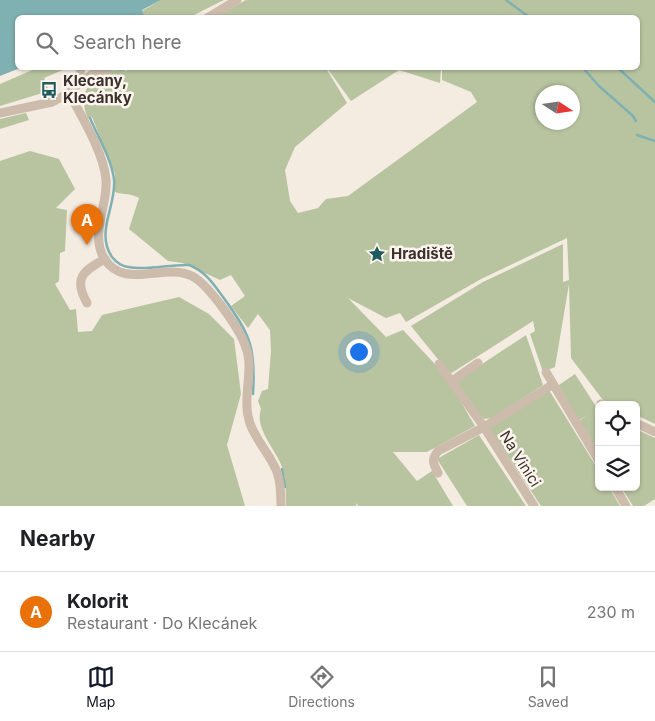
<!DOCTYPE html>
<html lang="en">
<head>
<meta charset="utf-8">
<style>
	body { margin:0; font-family:Inter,sans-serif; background:#f6f6f6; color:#202124 }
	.controls { position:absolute; right:15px; bottom:15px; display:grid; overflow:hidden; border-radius:8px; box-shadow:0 1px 4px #0004 }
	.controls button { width:45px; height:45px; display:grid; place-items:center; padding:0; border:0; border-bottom:1px solid #e0e0e0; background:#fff; color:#202124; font:25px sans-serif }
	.compass { position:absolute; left:535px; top:85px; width:45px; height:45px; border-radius:50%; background:#fff; box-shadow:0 1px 4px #0004; rotate:102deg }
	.you { position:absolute; left:358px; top:351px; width:18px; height:18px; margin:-12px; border:4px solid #fff; border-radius:50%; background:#1a73e8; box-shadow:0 0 0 8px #1a73e833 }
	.badge { display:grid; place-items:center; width:32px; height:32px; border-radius:50%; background:#111827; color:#fff; font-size:16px; font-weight:700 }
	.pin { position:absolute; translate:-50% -41px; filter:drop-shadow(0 1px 2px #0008) }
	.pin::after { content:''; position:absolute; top:26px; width:18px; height:15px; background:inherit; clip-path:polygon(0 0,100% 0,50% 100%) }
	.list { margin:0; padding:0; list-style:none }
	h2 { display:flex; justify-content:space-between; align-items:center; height:65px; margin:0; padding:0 20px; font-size:21px }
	h2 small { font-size:16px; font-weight:400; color:#757577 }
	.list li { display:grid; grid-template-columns:32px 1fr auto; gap:15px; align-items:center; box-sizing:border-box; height:80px; padding:0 20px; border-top:1px solid #e0e0e0 }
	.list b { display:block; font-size:19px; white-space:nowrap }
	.list p { margin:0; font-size:16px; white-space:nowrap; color:#757577 }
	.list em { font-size:16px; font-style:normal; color:#757577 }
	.icon { flex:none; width:28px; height:28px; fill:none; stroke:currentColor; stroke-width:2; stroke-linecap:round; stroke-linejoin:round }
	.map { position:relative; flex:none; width:655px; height:506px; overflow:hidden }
	.search { position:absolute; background:#fff; box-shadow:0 1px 4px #0004; left:15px; right:15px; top:15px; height:55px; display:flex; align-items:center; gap:12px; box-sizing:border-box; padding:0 18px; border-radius:8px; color:#757577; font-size:19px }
	.sheet { height:145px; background:#fff }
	nav { display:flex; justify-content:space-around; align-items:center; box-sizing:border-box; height:70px; border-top:1px solid #e0e0e0; background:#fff; font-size:14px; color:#757577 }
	nav a { display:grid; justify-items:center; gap:2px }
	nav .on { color:#111827 }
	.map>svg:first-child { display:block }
</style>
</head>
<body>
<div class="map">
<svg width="655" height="506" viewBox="0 0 655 506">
	<rect width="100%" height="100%" fill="#f4ebe1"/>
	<g fill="#b8c4a0" fill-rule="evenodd">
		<path d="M161,0H224L190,17L141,18L144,15L142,11Z"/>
		<path d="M246,0H655V424L636,415V405H614L603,400L571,358L569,284L555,367L543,372L530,334L535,331L533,321L450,374L411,326L483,282L563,244V282L569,280L567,238L481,279L406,322L400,313L386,318L348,298L386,337L403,330L433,362L451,385L475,426L427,452H393L417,481L432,471L453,506H358L357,503L356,506H286C286,494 286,478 282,467C276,450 254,428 261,409L258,401L262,391L268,389L271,351L270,330L258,314L248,328L231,306L245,296L231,275L220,280L183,263L168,261L129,229L139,198C131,193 124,195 115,192V174L92,117L88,119C75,87 94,78 120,68L126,71L132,68H326L347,103L295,147L285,170L290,201L298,213L318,208L326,199L348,196L477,102L471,92L442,80V68H638V18L216,17ZM542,92H572V122H542Z"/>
		<path d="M37,68H65V69L44,78L49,91L0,106V84Z"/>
		<path d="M327,68H441L440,83L399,70L351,101Z"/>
		<path d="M26,113L29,120L0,129V119Z"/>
		<path d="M30,151L59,159L75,189L56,208L67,210L65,251L60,253L59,281L55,284L70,310L76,309L78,332L92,331L102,315L179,297L209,314L234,339L241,394L227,445L245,506H0V161Z"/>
		<path d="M526,335L543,385L492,418L485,419L481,418L457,383L458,380Z"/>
		<path d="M575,374L597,408H599V453L578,422L587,415L578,421L556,387Z"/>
		<path d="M549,390L599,471V487H609L620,506H541L489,428Z"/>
		<path d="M636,429L655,438V499L644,506H633L621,487H636Z"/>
		<path d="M479,435L526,506H467L437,459Z"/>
	</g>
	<path fill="#7fb0b2" d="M0,0H161L142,10L144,15L141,17L18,18V68H20L0,76Z"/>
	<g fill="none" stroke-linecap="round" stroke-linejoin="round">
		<g stroke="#7fb0b2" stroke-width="2.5">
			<path d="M506,0L529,17"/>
			<path d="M583,68L599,86L633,116L636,121"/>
			<path d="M618,68L655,102"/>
			<path d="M90,118C98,137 111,158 114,179C117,205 95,232 112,257C116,262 122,266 128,267C148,271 169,264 189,265C205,271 213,283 223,297C250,334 256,347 253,394"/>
			<path d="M637,135L655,141"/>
			<path d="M282,469L285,487"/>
		</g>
		<g stroke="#cdbbac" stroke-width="9">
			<path d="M207,18L237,0"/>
			<path d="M78,84L81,68"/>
			<path d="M69,93C82,117 104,153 106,180C108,205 90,234 104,258C124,291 164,262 192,276C208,284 241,330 246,348C248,353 249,361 249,366C249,386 243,407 251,426C258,443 271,456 277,472C281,483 281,495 281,506"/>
			<path d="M0,113L52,102L69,93L78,84L91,75L109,68"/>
			<path d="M87,303C73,278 83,271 105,259"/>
			<path d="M439,364L484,427L534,506"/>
			<path d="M546,372L599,461"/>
			<path d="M452,381L478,363"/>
			<path d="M601,404L602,405"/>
			<path d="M636,423L655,432"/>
			<path d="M438,473C433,463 431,460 438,451L484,427L552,385"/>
			<path d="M615,487L626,506"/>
		</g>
	</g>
	<defs>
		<g id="bus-bare" transform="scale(1.35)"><path d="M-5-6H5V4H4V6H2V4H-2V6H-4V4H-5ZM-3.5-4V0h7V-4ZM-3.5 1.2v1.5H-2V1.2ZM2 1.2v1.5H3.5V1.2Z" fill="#1f5a5e" stroke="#fbf5ee" stroke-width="2.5" paint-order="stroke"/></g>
		<g id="sight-bare" transform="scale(1.35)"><path d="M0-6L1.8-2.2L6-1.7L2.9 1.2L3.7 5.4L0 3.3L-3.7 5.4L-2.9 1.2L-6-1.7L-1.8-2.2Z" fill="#1f5a5e" stroke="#fbf5ee" stroke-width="2.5" paint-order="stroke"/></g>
	</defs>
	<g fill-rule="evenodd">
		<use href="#bus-bare" x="49" y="90"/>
		<use href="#sight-bare" x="377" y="254"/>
	</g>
	<g text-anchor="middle" stroke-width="5" stroke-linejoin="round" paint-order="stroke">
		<g font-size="15" font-weight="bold" fill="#3b302b" stroke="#fbf5ee" text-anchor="start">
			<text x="63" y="86">Klecany,<tspan x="63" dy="17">Klecánky</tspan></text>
			<text x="391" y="259">Hradiště</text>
		</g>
		<g font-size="15" fill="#3b302b" stroke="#fbf5ee">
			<text transform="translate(520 459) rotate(58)" y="5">Na Vinici</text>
		</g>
	</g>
</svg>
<div class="controls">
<button><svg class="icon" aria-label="locate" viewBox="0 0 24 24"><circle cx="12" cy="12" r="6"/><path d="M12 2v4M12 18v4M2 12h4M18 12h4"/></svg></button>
<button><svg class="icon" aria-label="layers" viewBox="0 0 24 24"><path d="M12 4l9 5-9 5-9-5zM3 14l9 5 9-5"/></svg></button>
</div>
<svg class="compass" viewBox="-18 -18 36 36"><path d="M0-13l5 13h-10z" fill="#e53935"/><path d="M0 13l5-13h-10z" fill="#757577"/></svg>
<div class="you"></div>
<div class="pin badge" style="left:87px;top:245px;background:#e8710a">A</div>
<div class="search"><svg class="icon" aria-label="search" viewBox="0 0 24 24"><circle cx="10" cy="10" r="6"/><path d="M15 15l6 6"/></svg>Search here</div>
</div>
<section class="sheet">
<h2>Nearby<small></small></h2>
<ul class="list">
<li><span class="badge" style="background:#e8710a">A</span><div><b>Kolorit</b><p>Restaurant · Do Klecánek</p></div><em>230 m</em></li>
</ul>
</section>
<nav>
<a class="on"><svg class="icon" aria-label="map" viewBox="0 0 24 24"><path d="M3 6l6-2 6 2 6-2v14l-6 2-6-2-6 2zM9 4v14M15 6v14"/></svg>Map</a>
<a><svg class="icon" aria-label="directions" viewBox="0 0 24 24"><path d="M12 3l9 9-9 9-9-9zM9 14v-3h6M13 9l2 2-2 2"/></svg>Directions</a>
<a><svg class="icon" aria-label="saved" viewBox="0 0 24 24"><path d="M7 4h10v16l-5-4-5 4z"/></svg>Saved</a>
</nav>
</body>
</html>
